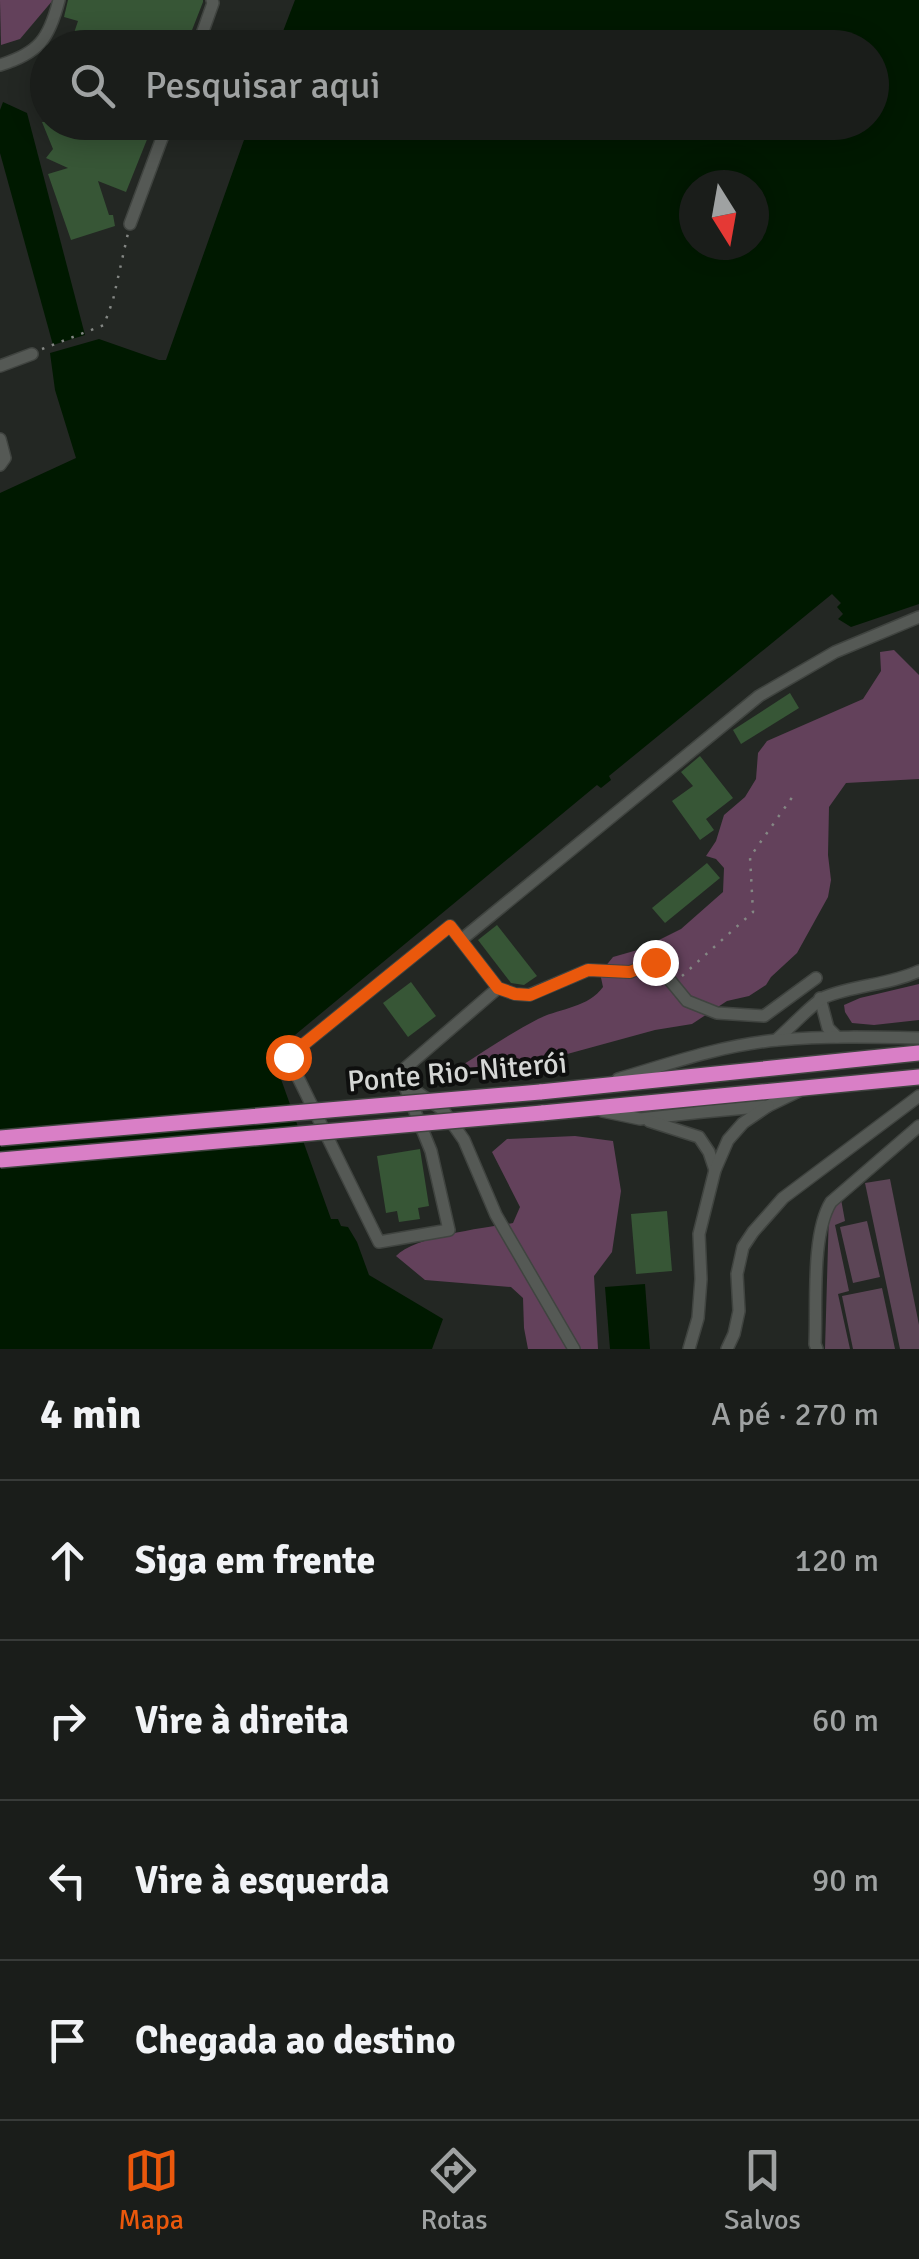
<!DOCTYPE html>
<html lang="pt">
<head>
<meta charset="utf-8">
<style>
	body { margin:0; font-family:Signika,sans-serif; background:#232623; color:#f1f3f6 }
	.compass { position:absolute; left:679px; top:170px; width:90px; height:90px; border-radius:50%; background:#1a1d1a; box-shadow:0 5px 25px #0003; rotate:169deg }
	.stop { position:absolute; width:30px; height:30px; margin:-22px; border:8px solid #ea580c; border-radius:50%; background:#fff }
	.stop.end { background:#ea580c; border-color:#fff; box-shadow:0 2px 10px #0008 }
	.list { margin:0; padding:0; list-style:none }
	h2 { display:flex; justify-content:space-between; align-items:center; height:130px; margin:0; padding:0 40px; font-size:42px }
	h2 small { font-size:32px; font-weight:400; color:#9fa2a2 }
	.list li { display:grid; grid-template-columns:65px 1fr auto; gap:30px; align-items:center; box-sizing:border-box; height:160px; padding:0 40px; border-top:2px solid #383b39 }
	.list b { display:block; font-size:38px; white-space:nowrap }
	.list em { font-size:32px; font-style:normal; color:#9fa2a2 }
	.icon { flex:none; width:55px; height:55px; fill:none; stroke:currentColor; stroke-width:2; stroke-linecap:round; stroke-linejoin:round }
	.map { position:relative; flex:none; width:919px; height:1349px; overflow:hidden }
	.search { position:absolute; background:#1a1d1a; box-shadow:0 5px 25px #0003; left:30px; right:30px; top:30px; height:110px; display:flex; align-items:center; gap:25px; box-sizing:border-box; padding:0 35px; border-radius:55px; color:#9fa2a2; font-size:38px }
	.sheet { height:770px; background:#1a1d1a }
	nav { display:flex; justify-content:space-around; align-items:center; box-sizing:border-box; height:140px; border-top:2px solid #383b39; background:#1a1d1a; font-size:28px; color:#9fa2a2 }
	nav a { display:grid; justify-items:center; gap:5px }
	nav .on { color:#ea580c }
	.map>svg:first-child { display:block }
</style>
</head>
<body>
<div class="map">
<svg width="919" height="1349" viewBox="0 0 919 1349">
	<rect width="100%" height="100%" fill="#232723"/>
	<g fill="#5c4556">
		<path d="M890,1179L919,1325V1349H900L865,1183Z"/>
		<path d="M841,1199L845,1221L835,1225L849,1291L838,1294L850,1349H825L829,1211Z"/>
		<path d="M867,1221L880,1277L853,1283L840,1227Z"/>
		<path d="M882,1288L895,1349H853L842,1296Z"/>
	</g>
	<g fill="#63415b">
		<path d="M0,0H53L20,39L1,45Z"/>
		<path d="M894,650L919,675V779L846,783L829,807L828,855L831,880L828,897L797,953L771,977L766,985L749,996L727,1001L692,1024L655,1030L538,1062L466,1073L461,1066C486,1050 511,1033 538,1019C560,1008 588,1008 603,987L600,973L613,957L641,949L681,929L723,892L724,868L716,859L706,856L716,841L724,815L745,797L756,779L758,753L767,741L863,699L881,671L880,652Z"/>
		<path d="M919,984V1020L874,1025L852,1023L845,1012L844,1005L860,998Z"/>
		<path d="M575,1136L613,1141L621,1191L612,1252L594,1276L598,1349H528L524,1328L523,1298L511,1287L425,1280L396,1256C415,1236 484,1228 513,1223L520,1207L492,1152L507,1139Z"/>
	</g>
	<g fill="#001900" fill-rule="evenodd">
		<path d="M295,0H919V604L851,627L838,619L843,614L837,607L841,603L832,594L609,776L611,780L601,788L597,785L272,1054L331,1219H338L341,1226L348,1227L357,1242L369,1275L443,1319L432,1349H0V493L76,458L55,390L50,353L99,339L159,360H166L250,123L872,122V48L277,47ZM694,185H754V245H694Z"/>
		<path d="M3,102L27,113L85,335L53,345L0,153V110Z"/>
		<path d="M645,1284L650,1349H610L605,1287Z"/>
	</g>
	<g fill="#375636">
		<path d="M68,0H203V2L185,48H69L78,21L64,17Z"/>
		<path d="M42,122H154L126,192L98,181L109,215H113L115,226L71,240L48,174L68,168L46,158L53,149Z"/>
		<path d="M790,693L799,708L741,744L733,730Z"/>
		<path d="M700,756L733,798L706,819L714,830L700,840L672,801L693,786L681,772Z"/>
		<path d="M707,863L720,878L665,923L652,908Z"/>
		<path d="M497,925L537,976L524,985L511,983L478,940Z"/>
		<path d="M411,982L436,1016L408,1037L383,1003Z"/>
		<path d="M420,1149L429,1206L418,1208L420,1219L399,1222L397,1211L386,1213L377,1156Z"/>
		<path d="M667,1211L672,1271L636,1274L631,1214Z"/>
	</g>
	<g fill="none" stroke-linecap="round" stroke-linejoin="round">
		<g stroke="#404440" stroke-width="14">
			<g id="minor">
				<path d="M197,48L213,3L212,0"/>
				<path d="M0,65C39,53 49,39 59,0"/>
				<path d="M130,224L168,122"/>
				<path d="M0,366L32,354"/>
				<path d="M0,439L5,458L0,465"/>
				<path d="M461,940L759,696L835,652L919,617"/>
				<path d="M498,988L450,926L288,1057L379,1242L449,1230L431,1151L403,1082V1070L498,988L515,994L529,995L588,970L630,972L655,962L687,1001L717,1013L764,1016L816,978"/>
				<path d="M820,998L828,1028L837,1037"/>
				<path d="M776,1040C787,1031 816,1000 825,997C855,985 889,985 919,971"/>
				<path d="M618,1079C671,1063 723,1045 778,1040C825,1036 872,1037 919,1038"/>
				<path d="M404,1083L443,1110L464,1140L496,1215L574,1349"/>
				<path d="M602,1111L640,1119L703,1112L768,1106L799,1091"/>
				<path d="M649,1121L699,1137L709,1152L715,1170"/>
				<path d="M689,1349L698,1318L701,1279L699,1234L715,1170L728,1140L743,1123L768,1106"/>
				<path d="M727,1349L734,1334L739,1311L737,1274L743,1247L753,1232L783,1198L919,1096"/>
				<path d="M817,1349L815,1344C817,1306 811,1234 831,1202L919,1126"/>
			</g>
		</g>
		<g stroke="#404440" stroke-width="18">
			<g id="highway">
				<path d="M540,1092L919,1053"/>
				<path d="M542,1113L919,1077"/>
			</g>
		</g>
		<g stroke="#848784" stroke-width="2.5" stroke-dasharray="2.5 8" stroke-linecap="butt">
			<path d="M42,349L104,325L113,300L128,233"/>
			<path d="M682,976L753,912L750,857L793,796"/>
		</g>
		<use href="#minor" stroke="#555955" stroke-width="11"/>
		<use href="#highway" stroke="#d97fc6" stroke-width="15"/>
		<g stroke="#404440" stroke-width="18" stroke-linecap="butt">
			<g id="highway-bridge">
				<path d="M0,1138L540,1092"/>
				<path d="M0,1160L542,1113"/>
			</g>
		</g>
		<use href="#highway-bridge" stroke="#d97fc6" stroke-width="15"/>
	</g>
	<g fill="none" stroke-linecap="round" stroke-linejoin="round">
		<path stroke="#ea580c" stroke-width="12" d="M288,1057L450,926L498,988L515,994L530,995L588,970L630,972L655,962"/>
	</g>
	<g text-anchor="middle" stroke-width="8" stroke-linejoin="round" paint-order="stroke">
		<g font-size="30" fill="#d5d7d5" stroke="#0e0f0e">
			<text transform="translate(457 1072) rotate(-5)" y="10">Ponte Rio-Niterói</text>
		</g>
	</g>
</svg>
<svg class="compass" viewBox="-18 -18 36 36"><path d="M0-13l5 13h-10z" fill="#e53935"/><path d="M0 13l5-13h-10z" fill="#9fa2a2"/></svg>
<div class="stop" style="left:288px;top:1057px"></div>
<div class="stop end" style="left:655px;top:962px"></div>
<div class="search"><svg class="icon" aria-label="search" viewBox="0 0 24 24"><circle cx="10" cy="10" r="6"/><path d="M15 15l6 6"/></svg>Pesquisar aqui</div>
</div>
<section class="sheet">
<h2>4 min<small>A pé · 270 m</small></h2>
<ul class="list">
<li><svg class="icon" aria-label="ahead" viewBox="0 0 24 24"><path d="M12 20V5M6 11l6-6 6 6"/></svg><div><b>Siga em frente</b></div><em>120 m</em></li>
<li><svg class="icon" aria-label="right" viewBox="0 0 24 24"><path d="M7 20v-9h11M14 6l5 5-5 5"/></svg><div><b>Vire à direita</b></div><em>60 m</em></li>
<li><svg class="icon" aria-label="left" viewBox="0 0 24 24"><path d="M17 20v-9H6M10 6l-5 5 5 5"/></svg><div><b>Vire à esquerda</b></div><em>90 m</em></li>
<li><svg class="icon" aria-label="arrive" viewBox="0 0 24 24"><path d="M6 21V4h12l-3 4 3 4H6"/></svg><div><b>Chegada ao destino</b></div></li>
</ul>
</section>
<nav>
<a class="on"><svg class="icon" aria-label="map" viewBox="0 0 24 24"><path d="M3 6l6-2 6 2 6-2v14l-6 2-6-2-6 2zM9 4v14M15 6v14"/></svg>Mapa</a>
<a><svg class="icon" aria-label="directions" viewBox="0 0 24 24"><path d="M12 3l9 9-9 9-9-9zM9 14v-3h6M13 9l2 2-2 2"/></svg>Rotas</a>
<a><svg class="icon" aria-label="saved" viewBox="0 0 24 24"><path d="M7 4h10v16l-5-4-5 4z"/></svg>Salvos</a>
</nav>
</body>
</html>
